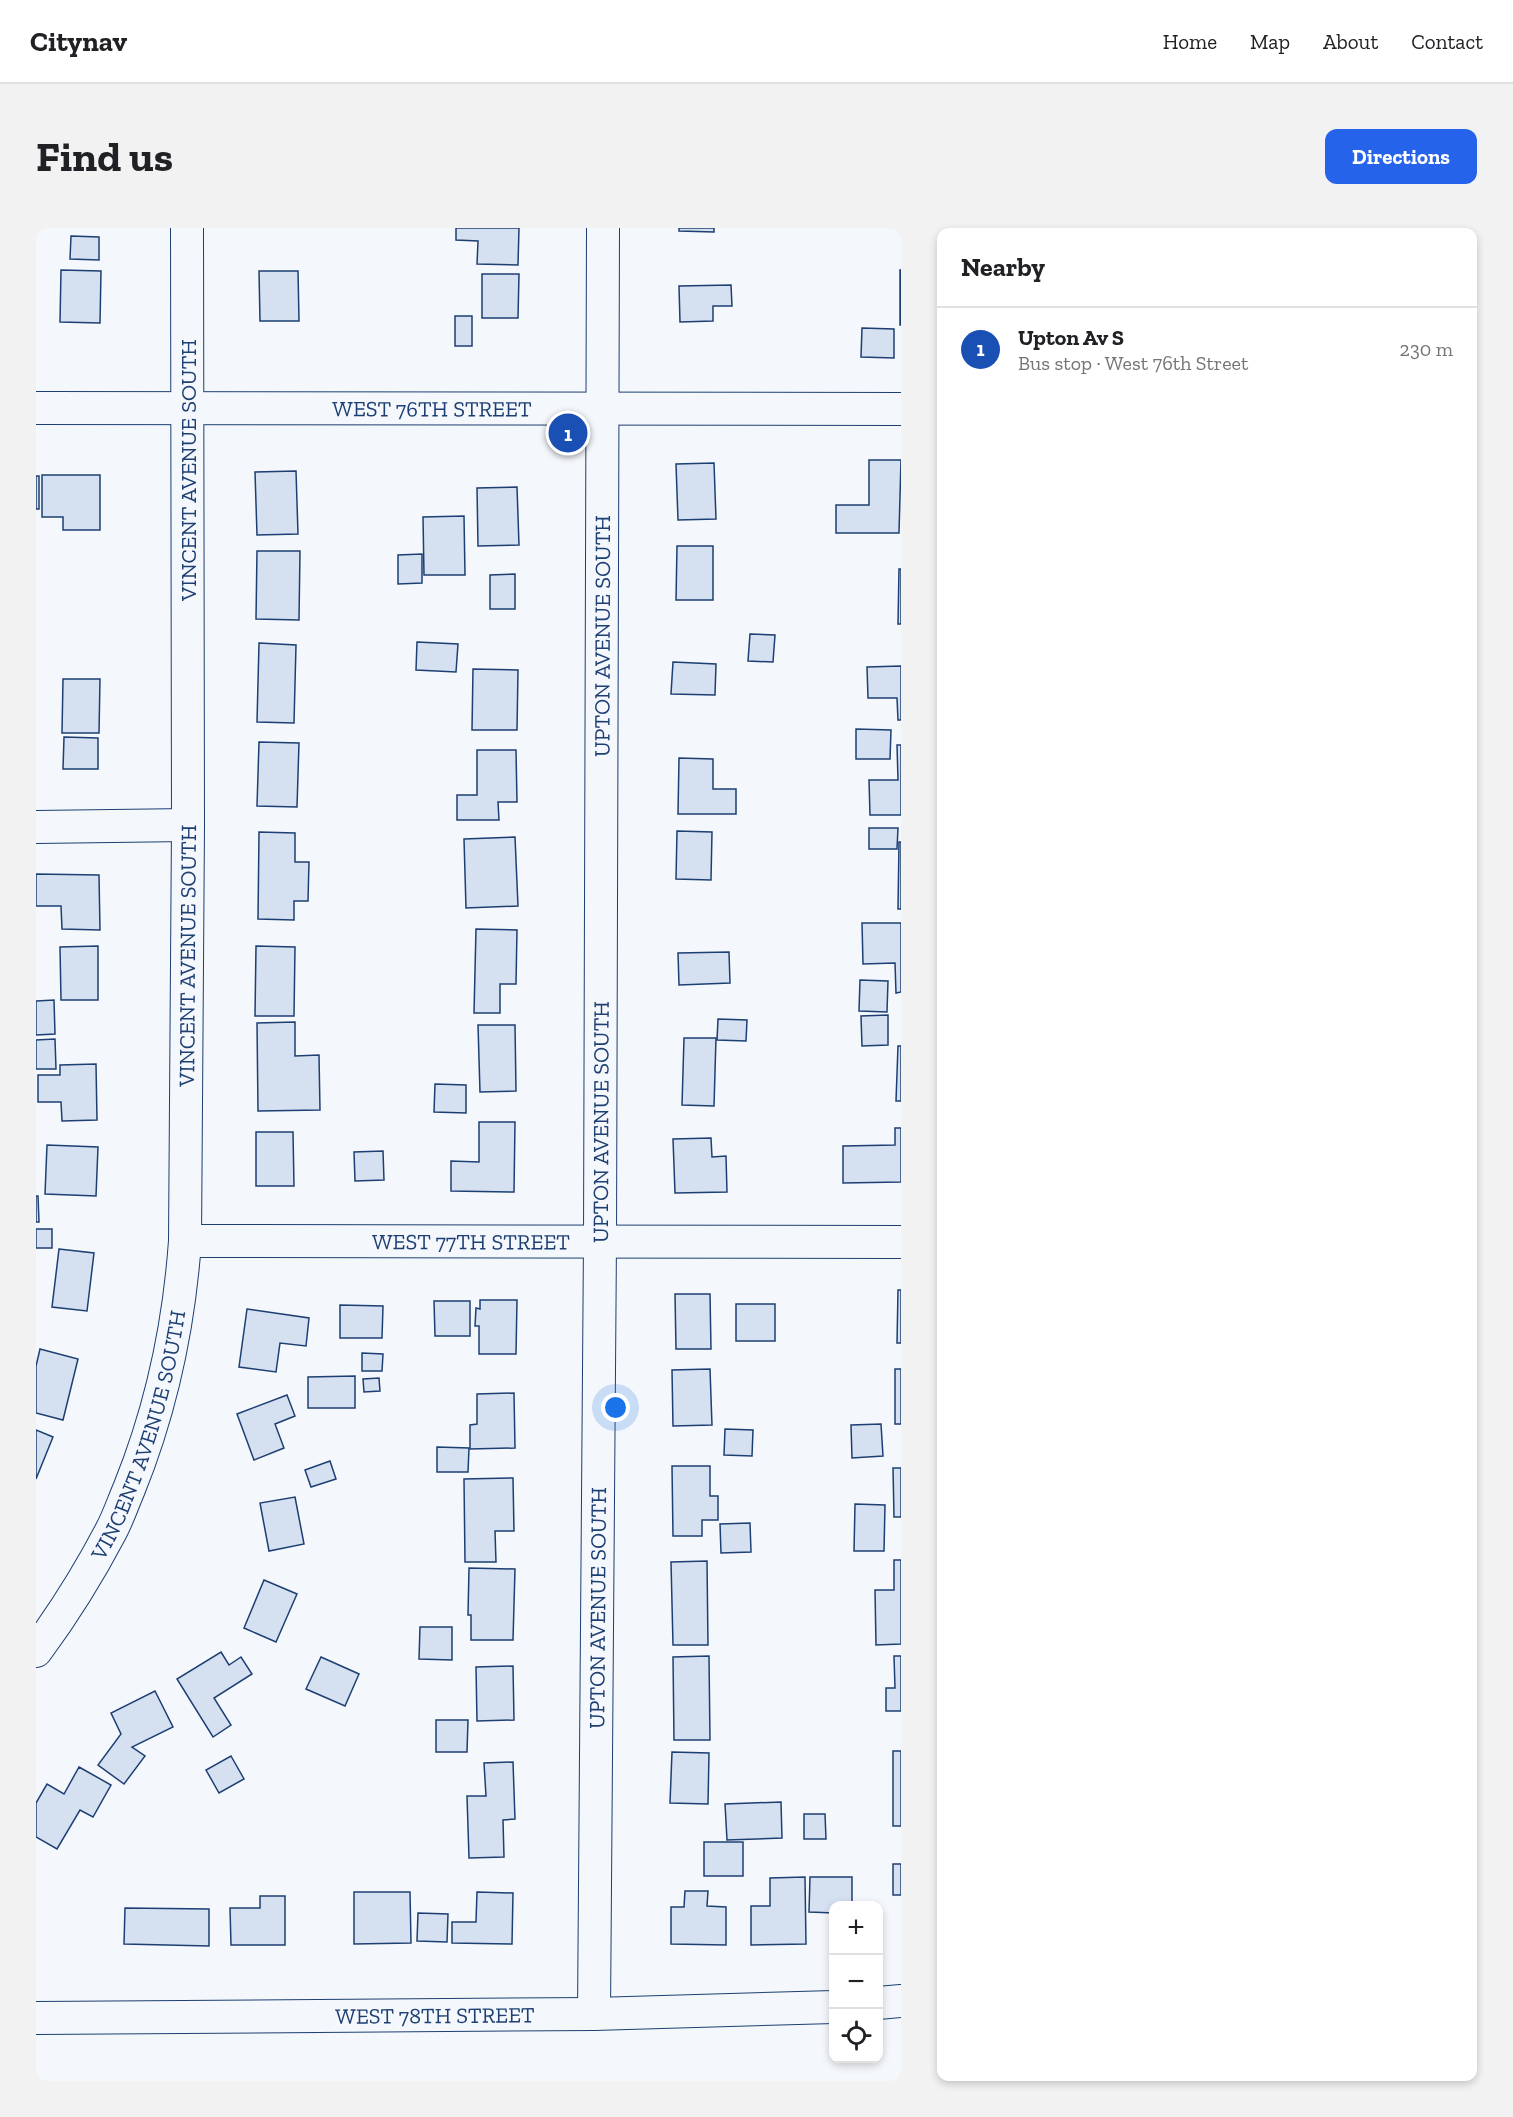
<!DOCTYPE html>
<html lang="en">
<head>
<meta charset="utf-8">
<style>
	body { margin:0; font-family:"Zilla Slab",serif; background:#f2f2f2; color:#202124 }
	.controls { position:absolute; right:18px; bottom:18px; display:grid; overflow:hidden; border-radius:12px; box-shadow:0 3px 9px #0003 }
	.controls button { width:54px; height:54px; display:grid; place-items:center; padding:0; border:0; border-bottom:2px solid #e0e0e0; background:#fff; color:#202124; font:30px sans-serif }
	.you { position:absolute; left:580px; top:1180px; width:21px; height:21px; margin:-15px; border:4px solid #fff; border-radius:50%; background:#1a73e8; box-shadow:0 0 0 9px #1a73e833 }
	.badge { display:grid; place-items:center; width:39px; height:39px; border-radius:50%; background:#2563eb; color:#fff; font-size:20px; font-weight:700 }
	.pin { position:absolute; translate:-50% -50%; border:3px solid #fff; box-shadow:0 2px 6px #0006 }
	.list { margin:0; padding:0; list-style:none }
	h2 { display:flex; justify-content:space-between; align-items:center; height:78px; margin:0; padding:0 24px; font-size:26px }
	h2 small { font-size:20px; font-weight:400; color:#757577 }
	.list li { display:grid; grid-template-columns:39px 1fr auto; gap:18px; align-items:center; box-sizing:border-box; height:84px; padding:0 24px; border-top:2px solid #e0e0e0 }
	.list b { display:block; font-size:22px; white-space:nowrap }
	.list p { margin:0; font-size:20px; white-space:nowrap; color:#757577 }
	.list em { font-size:20px; font-style:normal; color:#757577 }
	.icon { flex:none; width:33px; height:33px; fill:none; stroke:currentColor; stroke-width:2; stroke-linecap:round; stroke-linejoin:round }
	.map { position:relative; flex:none; width:865px; height:1853px; overflow:hidden; border-radius:12px }
	header { display:flex; align-items:center; gap:36px; box-sizing:border-box; height:84px; padding:0 30px; background:#fff; border-bottom:2px solid #e0e0e0 }
	header strong { font-size:28px }
	nav { display:flex; gap:33px; margin-inline-start:auto; font-size:21px }
	.intro { display:flex; align-items:center; justify-content:space-between; box-sizing:border-box; height:144px; padding:0 36px }
	h1 { margin:0; font-size:42px }
	.button { padding:15px 27px; border-radius:12px; background:#2563eb; color:#fff; font-size:21px; font-weight:700 }
	main { display:flex; gap:36px; padding:0 36px }
	aside { flex:1; background:#fff; border-radius:12px; box-shadow:0 3px 9px #0003 }
	.map>svg:first-child { display:block }
</style>
</head>
<body>
<header>
<strong>Citynav</strong>
<nav><a>Home</a><a>Map</a><a>About</a><a>Contact</a></nav>
</header>
<div class="intro"><h1>Find us</h1><a class="button">Directions</a></div>
<main>
<div class="map">
<svg width="865" height="1853" viewBox="0 0 865 1853">
	<rect width="100%" height="100%" fill="#f4f7fb"/>
	<g fill="#d5e0f0" stroke="#1d3f73" stroke-width="1.5">
		<path d="M420,0H483L482,37L441,36L442,13L420,12Z"/>
		<path d="M643,0H678V4L643,3Z"/>
		<path d="M35,8L63,9V32L34,31Z"/>
		<path d="M25,42L65,43L64,95L24,94Z"/>
		<rect x="864" y="42" width="1" height="55"/>
		<path d="M223,43H262L263,93H224Z"/>
		<path d="M446,46H483L482,90H446Z"/>
		<path d="M695,57L696,78H677V93L644,94L643,58Z"/>
		<rect x="419" y="88" width="17" height="30"/>
		<path d="M826,100L858,101V130L825,129Z"/>
		<path d="M833,232H865L863,305H800V277H833Z"/>
		<path d="M678,235L680,291L642,292L640,236Z"/>
		<path d="M260,243L262,306L221,307L219,244Z"/>
		<path d="M6,247H64V302H27V289H6Z"/>
		<rect x="0" y="248" width="3" height="33"/>
		<path d="M481,259L483,317L442,318L441,260Z"/>
		<path d="M428,288L429,347H388L387,289Z"/>
		<path d="M641,318H677V372H640Z"/>
		<path d="M221,323H264L263,392L220,391Z"/>
		<path d="M386,326V355L362,356V327Z"/>
		<path d="M863,341H865V396H862Z"/>
		<path d="M479,346V381H454V347Z"/>
		<path d="M714,406L739,407L737,434L712,433Z"/>
		<path d="M381,414L422,416L420,444L380,442Z"/>
		<path d="M223,415L260,417L258,495L221,494Z"/>
		<path d="M637,434L680,436L679,467L635,466Z"/>
		<path d="M865,438V492H862L861,470H832L831,439Z"/>
		<path d="M437,441L482,442L481,502H436Z"/>
		<path d="M27,451H64L63,505H26Z"/>
		<path d="M820,501L855,502L854,531H820Z"/>
		<path d="M28,509L62,510V541H27Z"/>
		<path d="M223,514L263,515L261,579L221,578Z"/>
		<path d="M861,517H865V587H834L833,552H862Z"/>
		<path d="M441,522H480L481,574H462L463,592H421V567H441Z"/>
		<path d="M643,530L677,531V561H700V586H642Z"/>
		<path d="M833,600H862L861,621H833Z"/>
		<path d="M641,603L676,604L675,652L640,651Z"/>
		<path d="M223,604L259,605V634H273L272,673H258V692L222,691Z"/>
		<path d="M479,609L482,678L430,680L428,611Z"/>
		<path d="M863,614H865V681H862Z"/>
		<path d="M0,646L63,647L64,702L26,701L25,678H0Z"/>
		<path d="M826,695H865V764L860,765L859,735L827,736Z"/>
		<path d="M440,701L481,702L480,756H464V785H438Z"/>
		<path d="M62,718V772H25L24,719Z"/>
		<path d="M220,718L259,719L258,788H219Z"/>
		<path d="M693,724L694,755L643,757L642,725Z"/>
		<path d="M824,752L852,753L851,784L823,783Z"/>
		<path d="M18,772L19,806L0,807V773Z"/>
		<path d="M852,787V817L826,818L825,788Z"/>
		<path d="M682,791L711,792L710,813L681,812Z"/>
		<path d="M259,794V828L283,827L284,882L222,883L221,795Z"/>
		<path d="M442,797H479L480,863L444,864Z"/>
		<path d="M648,810H680L678,878L646,877Z"/>
		<path d="M19,811L20,841H0V812Z"/>
		<path d="M862,818H865V873H860Z"/>
		<path d="M60,836L61,892L26,893L25,874H2V847H24V837Z"/>
		<path d="M399,856L430,857V885L398,884Z"/>
		<path d="M443,894H479L478,964L415,963V933L443,934Z"/>
		<path d="M859,900H865V954L807,955V918L859,917Z"/>
		<path d="M220,904H257L258,958H220Z"/>
		<path d="M675,910L676,929L690,928L691,964L639,965L637,911Z"/>
		<path d="M11,917L62,919L60,968L9,966Z"/>
		<path d="M347,923L348,952L319,953L318,924Z"/>
		<path d="M0,968H2L3,994H0Z"/>
		<rect x="0" y="1001" width="16" height="19"/>
		<path d="M23,1021L58,1025L51,1083L16,1079Z"/>
		<path d="M862,1062H865V1115H861Z"/>
		<path d="M639,1066H674L675,1121H640Z"/>
		<path d="M444,1072H481L480,1126H443V1098H439L440,1080L444,1081Z"/>
		<path d="M398,1073H434V1108H399Z"/>
		<rect x="700" y="1076" width="39" height="37"/>
		<path d="M304,1077L347,1078L346,1110H304Z"/>
		<path d="M211,1081L273,1090L270,1118L244,1115L240,1144L203,1139Z"/>
		<path d="M4,1121L42,1131L27,1192L0,1185V1138Z"/>
		<path d="M326,1125L347,1126L346,1143H326Z"/>
		<path d="M674,1141L676,1197L637,1198L636,1142Z"/>
		<rect x="859" y="1141" width="6" height="55"/>
		<path d="M319,1148V1180H272V1149Z"/>
		<path d="M343,1150L344,1163L328,1164L327,1151Z"/>
		<path d="M478,1165L479,1220L434,1221V1197L441,1196V1166Z"/>
		<path d="M251,1167L259,1188L239,1196L248,1220L218,1232L201,1186Z"/>
		<path d="M845,1196L847,1228L816,1230L815,1197Z"/>
		<path d="M689,1201L717,1202L716,1228L688,1227Z"/>
		<path d="M0,1202L17,1209L0,1251Z"/>
		<path d="M401,1219L433,1220L432,1244H401Z"/>
		<path d="M294,1233L300,1251L275,1259L269,1242Z"/>
		<path d="M636,1238H674V1268H682V1292H666V1308H637Z"/>
		<path d="M857,1240H865V1289H858Z"/>
		<path d="M477,1250L478,1303H459L460,1334H429L428,1251Z"/>
		<path d="M259,1269L268,1316L233,1323L224,1275Z"/>
		<path d="M819,1276L849,1277L848,1323H818Z"/>
		<path d="M714,1295L715,1324L685,1325L684,1296Z"/>
		<path d="M858,1332H865V1416L840,1417L839,1362H858Z"/>
		<path d="M671,1333L672,1417H637L635,1334Z"/>
		<path d="M433,1340L479,1341L477,1412H435V1387H432Z"/>
		<path d="M228,1352L261,1366L240,1414L208,1400Z"/>
		<path d="M384,1399H416V1432L383,1431Z"/>
		<path d="M185,1424L193,1437L205,1429L216,1446L178,1470L195,1497L177,1509L141,1451Z"/>
		<path d="M673,1428L674,1512H638L637,1429Z"/>
		<path d="M858,1428H865V1483H850V1460H859Z"/>
		<path d="M285,1429L323,1446L309,1478L270,1461Z"/>
		<path d="M477,1438L478,1492L441,1493L440,1439Z"/>
		<path d="M119,1463L137,1499L96,1519L109,1528L88,1556L62,1537L85,1506L75,1485Z"/>
		<path d="M400,1492H432L431,1524H400Z"/>
		<rect x="857" y="1523" width="8" height="75"/>
		<path d="M636,1524L673,1525L672,1576L634,1575Z"/>
		<path d="M195,1528L208,1551L183,1565L170,1542Z"/>
		<path d="M477,1534L479,1591L467,1592L468,1629L433,1630L431,1568H450L448,1535Z"/>
		<path d="M43,1539L75,1557L57,1589L44,1582L21,1621L0,1609V1575L11,1556L28,1566Z"/>
		<path d="M745,1574L746,1610L691,1612L689,1576Z"/>
		<path d="M768,1586H789L790,1611H768Z"/>
		<rect x="668" y="1614" width="39" height="34"/>
		<rect x="857" y="1636" width="8" height="31"/>
		<path d="M769,1649L770,1716L715,1717V1678H734V1650Z"/>
		<path d="M774,1649H816V1678H798V1685L773,1684Z"/>
		<path d="M649,1663H672L671,1678L690,1679V1717L635,1716V1679H648Z"/>
		<path d="M318,1664H374L375,1715L318,1716Z"/>
		<path d="M441,1664L477,1665L476,1716L416,1715V1694H440Z"/>
		<path d="M224,1668H249V1717H195L194,1680H224Z"/>
		<path d="M89,1680L173,1681V1718L88,1716Z"/>
		<path d="M382,1685L412,1686L411,1714L381,1713Z"/>
	</g>
	<g fill="none" stroke-linecap="round" stroke-linejoin="round">
		<g stroke="#1d3f73" stroke-width="34">
			<g id="minor">
				<path id="s1" d="M0,180L865,181"/>
				<path d="M0,599L152,597"/>
				<path id="s2" d="M149,1013L865,1014"/>
				<path id="s3" d="M0,1423C28,1385 53,1345 75,1303C82,1290 87,1275 93,1261C125,1182 143,1098 149,1013L152,597L151,0"/>
				<path d="M842,1775L865,1773"/>
				<path id="s4" d="M558,1786L564,1013L567,0"/>
				<path id="s5" d="M0,1790L558,1786L798,1779"/>
			</g>
		</g>
		<use href="#minor" stroke="#f4f7fb" stroke-width="32"/>
	</g>
	<g text-anchor="middle" stroke-width="4.5" stroke-linejoin="round" paint-order="stroke">
		<g font-size="22" fill="#1d3f73" stroke="#f4f7fb">
			<text dy="8" stroke="none"><textPath href="#s1" startOffset="396">WEST 76TH STREET</textPath></text>
			<text transform="translate(152 242) rotate(-90)" y="8">VINCENT AVENUE SOUTH</text>
			<text dy="8" stroke="none"><textPath href="#s4" startOffset="1378">UPTON AVENUE SOUTH</textPath></text>
			<text dy="8" stroke="none"><textPath href="#s3" startOffset="728">VINCENT AVENUE SOUTH</textPath></text>
			<text dy="8" stroke="none"><textPath href="#s4" startOffset="892">UPTON AVENUE SOUTH</textPath></text>
			<text dy="8" stroke="none"><textPath href="#s2" startOffset="286">WEST 77TH STREET</textPath></text>
			<text dy="8" stroke="none"><textPath href="#s3" startOffset="242">VINCENT AVENUE SOUTH</textPath></text>
			<text dy="8" stroke="none"><textPath href="#s4" startOffset="406">UPTON AVENUE SOUTH</textPath></text>
			<text dy="8" stroke="none"><textPath href="#s5" startOffset="399">WEST 78TH STREET</textPath></text>
		</g>
	</g>
</svg>
<div class="controls">
<button>+</button>
<button>−</button>
<button><svg class="icon" aria-label="locate" viewBox="0 0 24 24"><circle cx="12" cy="12" r="6"/><path d="M12 2v4M12 18v4M2 12h4M18 12h4"/></svg></button>
</div>
<div class="you"></div>
<div class="pin badge" style="left:532px;top:205px;background:#1a4fb4">1</div>
</div>
<aside>
<h2>Nearby<small></small></h2>
<ul class="list">
<li><span class="badge" style="background:#1a4fb4">1</span><div><b>Upton Av S</b><p>Bus stop · West 76th Street</p></div><em>230 m</em></li>
</ul>
</aside>
</main>
</body>
</html>
